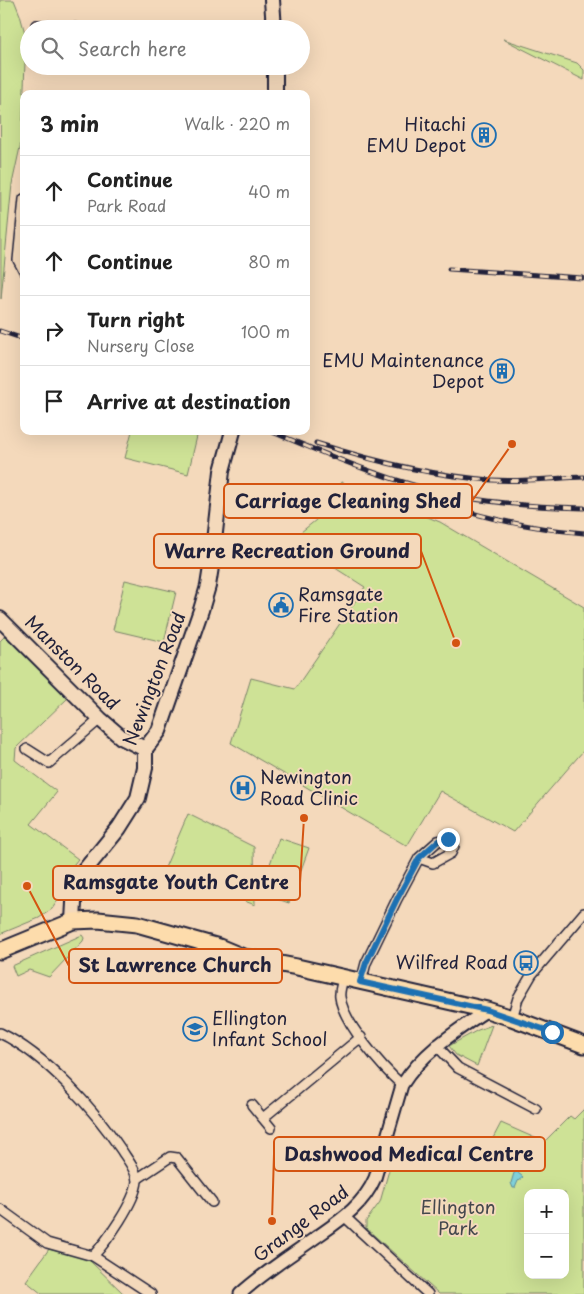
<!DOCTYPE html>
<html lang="en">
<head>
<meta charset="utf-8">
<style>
	body { margin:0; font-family:"Playpen Sans",sans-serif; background:#f2f2f2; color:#222 }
	.controls { position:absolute; right:15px; bottom:15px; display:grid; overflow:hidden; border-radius:10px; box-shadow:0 5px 20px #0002 }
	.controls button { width:45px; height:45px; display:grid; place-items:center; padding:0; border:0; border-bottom:1px solid #e0e0e0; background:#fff; color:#222; font:25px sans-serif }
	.stop { position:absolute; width:15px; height:15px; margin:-11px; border:4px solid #1f6fb2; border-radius:50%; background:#fff }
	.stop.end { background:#1f6fb2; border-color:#fff; box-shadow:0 1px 5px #0008 }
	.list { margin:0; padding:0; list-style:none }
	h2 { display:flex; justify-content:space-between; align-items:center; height:65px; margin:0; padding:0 20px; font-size:21px }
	h2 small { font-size:16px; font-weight:400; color:#767676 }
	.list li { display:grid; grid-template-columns:32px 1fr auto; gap:15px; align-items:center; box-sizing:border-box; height:70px; padding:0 20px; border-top:1px solid #e0e0e0 }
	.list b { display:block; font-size:19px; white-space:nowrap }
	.list p { margin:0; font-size:16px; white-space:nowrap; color:#767676 }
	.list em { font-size:16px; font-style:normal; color:#767676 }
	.icon { flex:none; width:28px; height:28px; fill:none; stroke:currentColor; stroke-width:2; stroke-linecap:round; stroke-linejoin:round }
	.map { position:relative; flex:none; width:584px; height:1294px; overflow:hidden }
	.search { position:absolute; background:#fff; box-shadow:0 5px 20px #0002; left:20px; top:20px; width:290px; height:55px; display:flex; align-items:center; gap:12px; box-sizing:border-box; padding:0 18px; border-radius:28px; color:#767676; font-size:19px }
	.panel { position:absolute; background:#fff; box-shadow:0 5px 20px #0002; left:20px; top:90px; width:290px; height:345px; border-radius:10px }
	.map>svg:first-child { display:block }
</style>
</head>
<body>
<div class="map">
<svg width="584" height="1294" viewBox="0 0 584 1294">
	<rect width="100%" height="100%" fill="#f4d9bb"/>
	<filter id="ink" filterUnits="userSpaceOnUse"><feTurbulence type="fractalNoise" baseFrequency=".02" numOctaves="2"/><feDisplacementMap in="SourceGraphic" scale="10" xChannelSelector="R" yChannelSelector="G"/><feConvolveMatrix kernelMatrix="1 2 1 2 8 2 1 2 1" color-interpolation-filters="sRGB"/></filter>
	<g filter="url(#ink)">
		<g fill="#cee296" stroke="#788268" fill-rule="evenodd">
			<path d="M0,0H14L20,15L26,37L22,138L12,184L1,299Z"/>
			<path d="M503,39L577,63L584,70V80Z"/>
			<path d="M132,431L198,432L188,474L125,458Z"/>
			<path d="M341,482L440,522L584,607V750L513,832L440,791L407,846L231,743L251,678L295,689L365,587L291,540L316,520Z"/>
			<path d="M125,580L176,592L164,642L113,630Z"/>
			<path d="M6,635L69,697L16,748L15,760L57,792L31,824L78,859L66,874L60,897L52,909L39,918L0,934V641Z"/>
			<path d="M188,814L254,847L255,905L164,870Z"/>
			<path d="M279,838L309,848L289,903L260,893Z"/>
			<path d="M82,935L84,938L83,941L49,977L29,970L16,976L12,966Z"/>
			<path d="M492,1025L477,1066L456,1055L449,1046L478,1030Z"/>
			<path d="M584,1109V1294H439L366,1228V1221L380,1202L393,1156L491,1142L501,1123L544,1142L570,1116L574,1119ZM528,1193H565V1275H528Z"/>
			<path d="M49,1249L88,1259L124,1294H42L26,1281Z"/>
		</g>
		<path fill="#7fd0d9" stroke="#5a8a9a" d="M517,1172L523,1177L518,1181L515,1188H513L511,1183L514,1173Z"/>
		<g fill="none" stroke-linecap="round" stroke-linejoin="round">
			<g stroke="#22223b" stroke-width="12">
				<g id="minor">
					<path d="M36,25L92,29"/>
					<path d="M24,199L18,260L24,271"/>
					<path d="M27,749L49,763L100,719"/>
					<path d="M343,978C342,984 339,991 340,997C343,1023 383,1068 402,1085"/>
					<path d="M361,982L366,963L397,899L419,858L438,841L448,839L454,846L451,853L433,863L419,858"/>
					<path d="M512,1018L518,998L532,974L584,913"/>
					<path d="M0,1033C46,1055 94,1109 122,1151C127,1159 137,1171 137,1181C135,1202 107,1241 93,1256"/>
					<path d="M436,1045L458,1068L536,1109"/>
					<path d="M252,1105L271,1128"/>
					<path d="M263,1118L361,1037"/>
					<path d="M137,1179L170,1157L177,1158L212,1202"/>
					<path d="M0,1209L47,1243L93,1256L151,1294"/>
					<path d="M345,1217L428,1294"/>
				</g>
			</g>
			<g stroke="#22223b" stroke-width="15">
				<path id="tertiary" d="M240,1294C263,1273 290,1256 315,1238C339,1221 363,1206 375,1178L402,1085C423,1052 455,1032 487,1010"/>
			</g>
			<g stroke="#22223b" stroke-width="18">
				<g id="secondary">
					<path d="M272,0L274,29"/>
					<path d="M275,94V66"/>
					<path d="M0,619L100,719L121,737L145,749"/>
					<path d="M73,921L75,885L80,876L119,828L138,798L145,768V749L159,731L201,610L208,586L211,567L222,471L233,431"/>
				</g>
			</g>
			<g stroke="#22223b" stroke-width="19">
				<path id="primary" d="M0,951L73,921L98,920L137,924L219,947L243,957L297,967L487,1010L512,1018L584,1045"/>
			</g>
			<use href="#minor" stroke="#f4d9bb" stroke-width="9"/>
			<use href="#tertiary" stroke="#f4d9bb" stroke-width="11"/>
			<use href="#secondary" stroke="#f4d9bb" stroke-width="14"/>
			<use href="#primary" stroke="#fddcac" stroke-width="15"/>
			<g stroke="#22223b" stroke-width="5">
				<g id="rail">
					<path d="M449,269L582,278"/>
					<path d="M0,331L24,339"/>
					<path d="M270,431C332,457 395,484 462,497C502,504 543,507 584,508"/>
					<path d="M316,443C373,461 432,476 492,480C522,482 554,478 584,477"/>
					<path d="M409,492C465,514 523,528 584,533"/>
				</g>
			</g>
			<use href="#rail" stroke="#f4d9bb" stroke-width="3" stroke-dasharray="9" stroke-linecap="butt"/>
		</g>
	</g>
	<g fill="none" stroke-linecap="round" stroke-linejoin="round" filter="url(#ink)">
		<path stroke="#1f6fb2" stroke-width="6" d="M448,839L438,841L419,858L397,899L366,963L360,982L487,1010L552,1032"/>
	</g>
	<defs>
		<g id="building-ring" transform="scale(1.25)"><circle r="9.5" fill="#f4d9bb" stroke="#1f6fb2" stroke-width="1.5"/><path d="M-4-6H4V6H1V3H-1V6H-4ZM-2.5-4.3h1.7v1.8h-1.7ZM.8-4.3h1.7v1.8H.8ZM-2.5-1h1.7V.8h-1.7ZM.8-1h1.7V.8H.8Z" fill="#1f6fb2"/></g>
		<g id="civic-ring" transform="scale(1.25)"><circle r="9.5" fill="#f4d9bb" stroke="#1f6fb2" stroke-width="1.5"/><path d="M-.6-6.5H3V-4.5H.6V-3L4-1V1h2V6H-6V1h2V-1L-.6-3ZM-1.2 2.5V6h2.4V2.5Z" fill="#1f6fb2"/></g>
		<g id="hospital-ring" transform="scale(1.25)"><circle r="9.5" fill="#f4d9bb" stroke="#1f6fb2" stroke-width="1.5"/><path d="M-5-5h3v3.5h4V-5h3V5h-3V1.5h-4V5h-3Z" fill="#1f6fb2"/></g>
		<g id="bus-ring" transform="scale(1.25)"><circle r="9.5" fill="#f4d9bb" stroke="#1f6fb2" stroke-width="1.5"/><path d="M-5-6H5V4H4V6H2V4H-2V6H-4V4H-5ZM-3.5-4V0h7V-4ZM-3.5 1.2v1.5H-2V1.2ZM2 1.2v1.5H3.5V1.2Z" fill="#1f6fb2"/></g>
		<g id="school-ring" transform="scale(1.25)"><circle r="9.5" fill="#f4d9bb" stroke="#1f6fb2" stroke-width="1.5"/><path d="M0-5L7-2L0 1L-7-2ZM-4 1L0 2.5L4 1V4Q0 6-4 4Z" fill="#1f6fb2"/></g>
	</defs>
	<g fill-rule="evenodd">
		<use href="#building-ring" x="484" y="135"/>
		<use href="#building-ring" x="502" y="371"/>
		<use href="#civic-ring" x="281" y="605"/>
		<use href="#hospital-ring" x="243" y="788"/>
		<use href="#bus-ring" x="526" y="963"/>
		<use href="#school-ring" x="195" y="1029"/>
	</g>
	<g text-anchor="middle" stroke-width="4" stroke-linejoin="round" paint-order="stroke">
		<g font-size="18" fill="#22223b" stroke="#f4d9bb" text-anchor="end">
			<text x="466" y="131">Hitachi<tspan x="466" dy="21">EMU Depot</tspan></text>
			<text x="484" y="367">EMU Maintenance<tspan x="484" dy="21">Depot</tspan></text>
			<text x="298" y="601" text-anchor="start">Ramsgate<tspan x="298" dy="21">Fire Station</tspan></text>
			<text x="260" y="784" text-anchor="start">Newington<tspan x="260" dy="21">Road Clinic</tspan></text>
			<text x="508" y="969">Wilfred Road</text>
			<text x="212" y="1025" text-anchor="start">Ellington<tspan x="212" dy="21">Infant School</tspan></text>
		</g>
		<g font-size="18" fill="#22223b" stroke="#f4d9bb">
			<text transform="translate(72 663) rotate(45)" y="6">Manston Road</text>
			<text transform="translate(155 679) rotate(-69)" y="6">Newington Road</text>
			<text transform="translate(301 1224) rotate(-37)" y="6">Grange Road</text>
		</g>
		<g font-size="18" fill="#44484d" stroke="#f4d9bb">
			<text x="458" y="1214">Ellington<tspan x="458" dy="21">Park</tspan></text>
		</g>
	</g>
	<path fill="none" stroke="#d45411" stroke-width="2" d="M512 444L472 501M456 643L421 551M304 818L300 883M27 886L69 966M272 1221L274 1154"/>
	<g fill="#d45411" stroke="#f4d9bb" stroke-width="2">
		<circle cx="512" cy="444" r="5"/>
		<circle cx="456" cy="643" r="5"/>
		<circle cx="304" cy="818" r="5"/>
		<circle cx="27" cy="886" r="5"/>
		<circle cx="272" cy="1221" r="5"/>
	</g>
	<g fill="#f4d9bb" stroke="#d45411" stroke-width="2">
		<rect x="224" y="484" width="248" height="34" rx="5"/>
		<rect x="154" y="534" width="267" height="34" rx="5"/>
		<rect x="53" y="866" width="247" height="34" rx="5"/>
		<rect x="69" y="949" width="213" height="34" rx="5"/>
		<rect x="274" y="1137" width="271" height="34" rx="5"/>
	</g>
	<g font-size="19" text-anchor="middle" font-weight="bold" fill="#22223b">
		<text x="348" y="508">Carriage Cleaning Shed</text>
		<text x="287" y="558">Warre Recreation Ground</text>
		<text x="176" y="889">Ramsgate Youth Centre</text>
		<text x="175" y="972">St Lawrence Church</text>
		<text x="409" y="1161">Dashwood Medical Centre</text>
	</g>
</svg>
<div class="controls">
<button>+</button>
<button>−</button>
</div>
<div class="stop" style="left:552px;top:1032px"></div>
<div class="stop end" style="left:448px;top:839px"></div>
<div class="search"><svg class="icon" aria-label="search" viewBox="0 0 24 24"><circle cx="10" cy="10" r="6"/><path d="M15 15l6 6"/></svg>Search here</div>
<section class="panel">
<h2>3 min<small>Walk · 220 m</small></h2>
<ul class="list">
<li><svg class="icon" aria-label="ahead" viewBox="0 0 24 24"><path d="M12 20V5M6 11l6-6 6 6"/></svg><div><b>Continue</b><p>Park Road</p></div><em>40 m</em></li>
<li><svg class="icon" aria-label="ahead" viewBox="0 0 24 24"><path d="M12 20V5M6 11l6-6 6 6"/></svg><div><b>Continue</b></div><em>80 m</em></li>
<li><svg class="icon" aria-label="right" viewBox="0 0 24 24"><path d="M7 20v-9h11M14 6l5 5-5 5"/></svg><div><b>Turn right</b><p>Nursery Close</p></div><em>100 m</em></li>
<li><svg class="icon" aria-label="arrive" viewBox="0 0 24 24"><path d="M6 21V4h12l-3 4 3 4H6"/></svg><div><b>Arrive at destination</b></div></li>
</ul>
</section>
</div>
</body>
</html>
